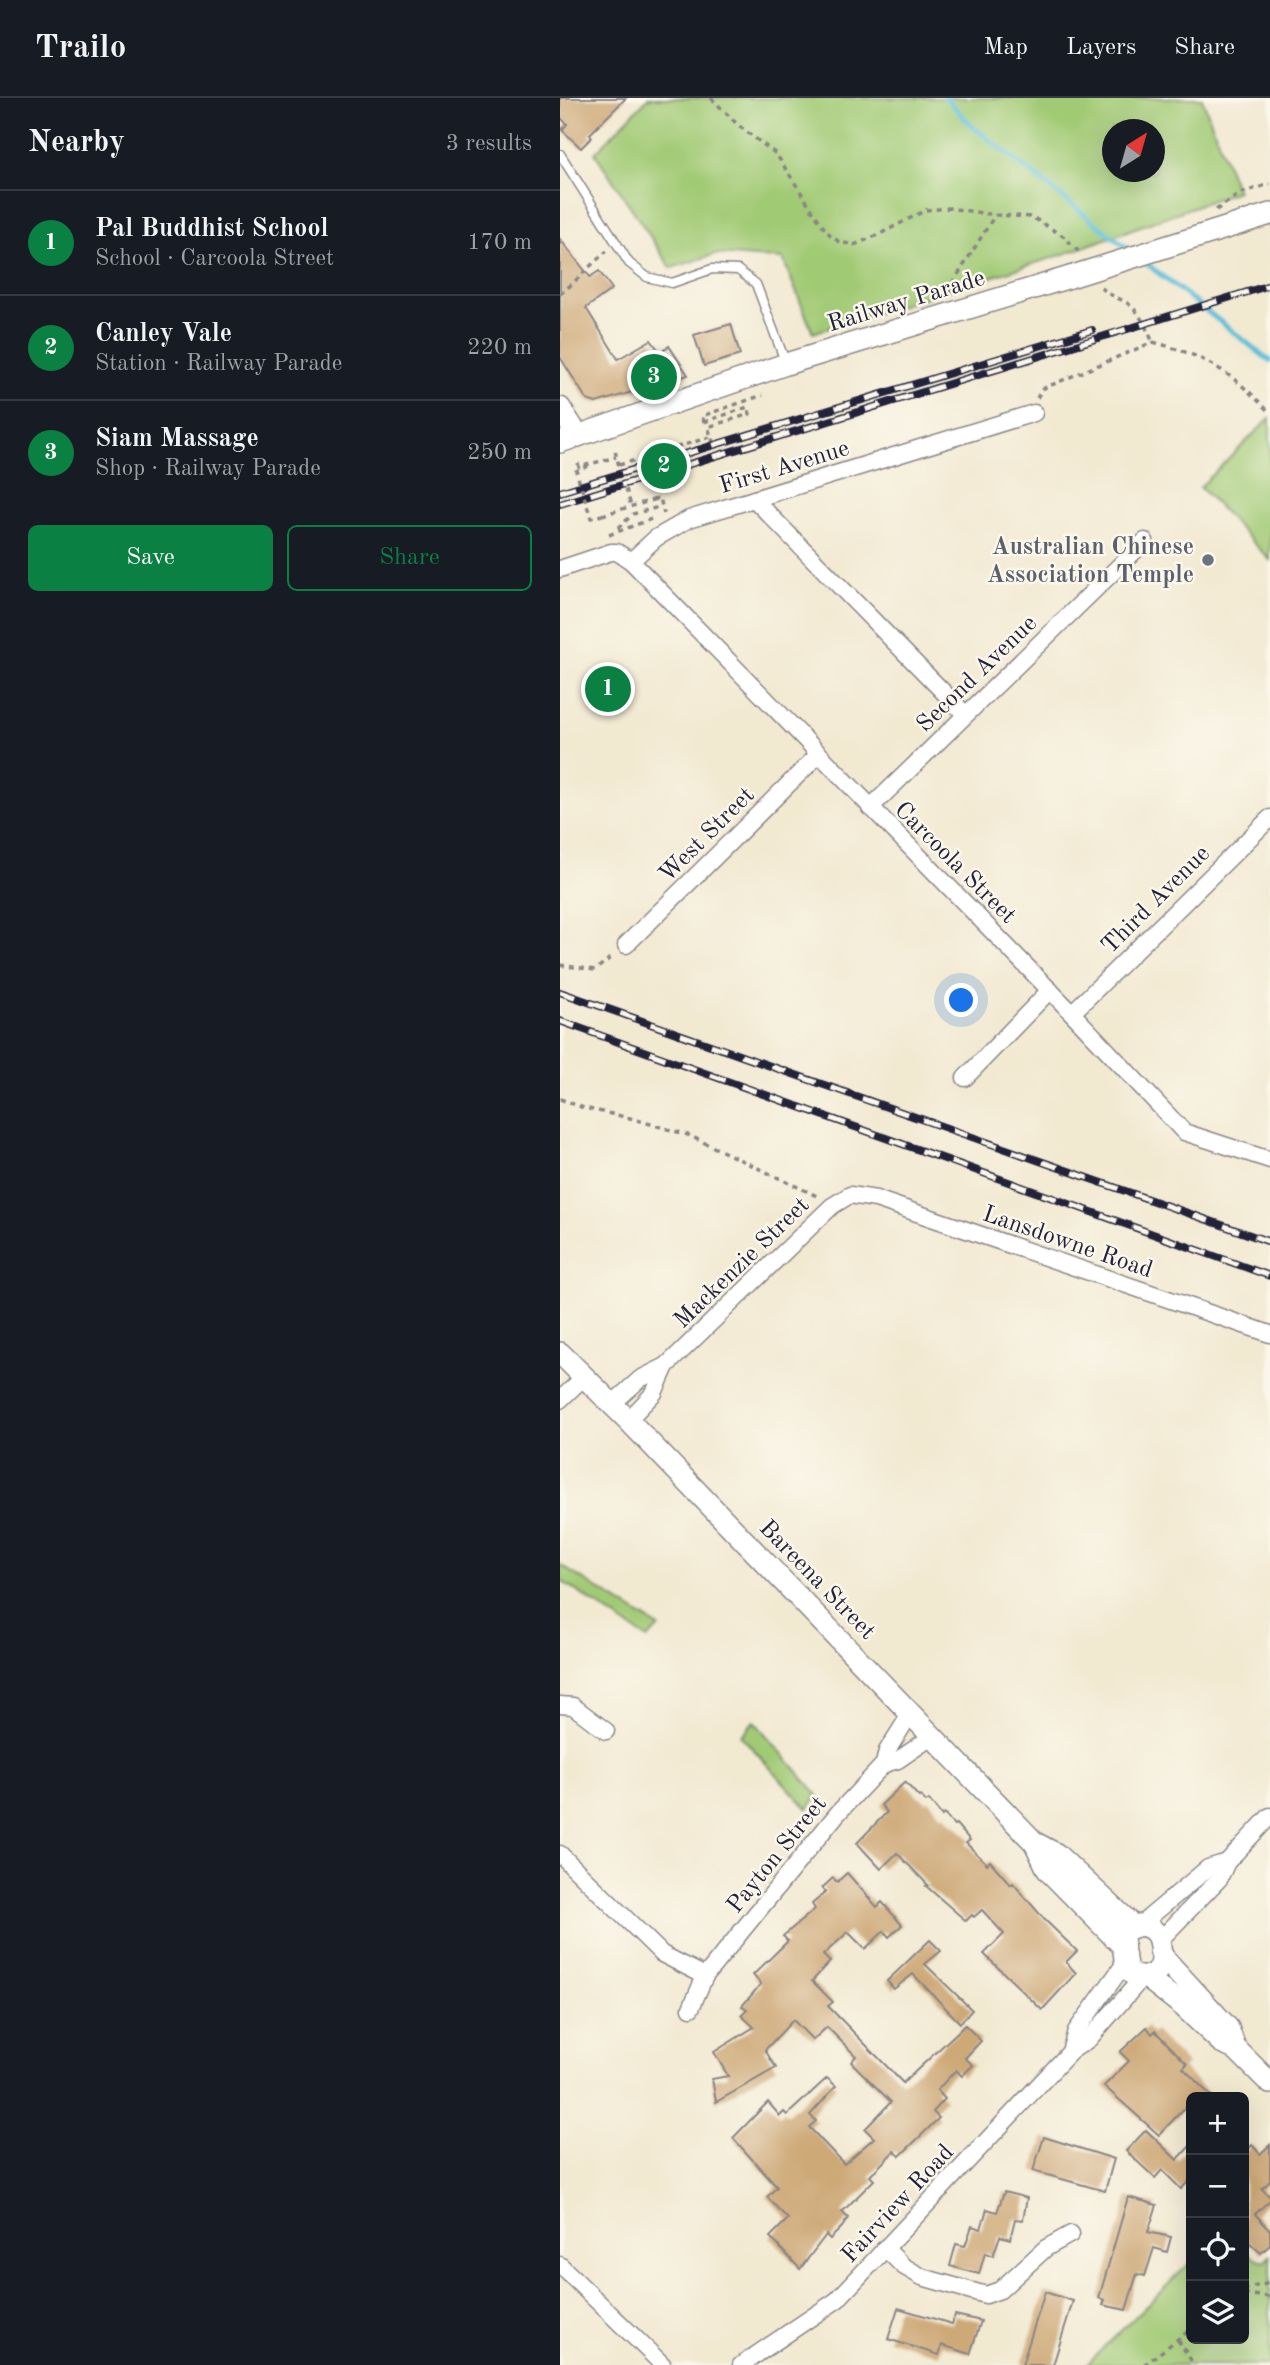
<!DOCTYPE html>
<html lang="en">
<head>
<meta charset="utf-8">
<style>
	body { margin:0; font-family:"Old Standard TT",serif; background:#20242c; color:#f1f3f6 }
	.controls { position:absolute; right:21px; bottom:21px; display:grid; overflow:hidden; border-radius:10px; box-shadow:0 7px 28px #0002 }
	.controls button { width:63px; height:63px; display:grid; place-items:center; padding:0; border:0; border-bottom:2px solid #363941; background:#171b24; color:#f1f3f6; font:35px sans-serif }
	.compass { position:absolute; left:542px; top:21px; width:63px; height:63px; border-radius:50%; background:#171b24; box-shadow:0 7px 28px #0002; rotate:37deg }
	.you { position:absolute; left:402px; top:903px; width:24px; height:24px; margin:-18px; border:5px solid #fff; border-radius:50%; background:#1a73e8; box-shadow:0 0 0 10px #1a73e833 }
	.badge { display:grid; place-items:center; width:46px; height:46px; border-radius:50%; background:#0b8043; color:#fff; font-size:23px; font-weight:700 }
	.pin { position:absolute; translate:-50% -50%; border:4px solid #fff; box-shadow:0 2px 7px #0006 }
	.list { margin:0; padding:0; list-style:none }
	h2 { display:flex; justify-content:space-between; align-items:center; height:91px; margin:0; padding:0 28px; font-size:30px }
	h2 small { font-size:23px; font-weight:400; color:#9ea1a6 }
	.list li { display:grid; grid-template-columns:46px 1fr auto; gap:21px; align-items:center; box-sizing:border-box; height:105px; padding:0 28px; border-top:2px solid #363941 }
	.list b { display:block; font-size:26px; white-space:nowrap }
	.list p { margin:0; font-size:23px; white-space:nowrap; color:#9ea1a6 }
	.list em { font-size:23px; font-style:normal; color:#9ea1a6 }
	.actions { display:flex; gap:14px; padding:21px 28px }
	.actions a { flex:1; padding:16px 0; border:2px solid #0b8043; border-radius:10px; text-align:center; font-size:24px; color:#0b8043 }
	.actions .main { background:#0b8043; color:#fff }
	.icon { flex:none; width:38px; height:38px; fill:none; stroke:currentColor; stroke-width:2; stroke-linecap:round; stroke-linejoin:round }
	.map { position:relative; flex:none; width:710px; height:2267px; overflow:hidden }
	header { display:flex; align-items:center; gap:42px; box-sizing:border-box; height:98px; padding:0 35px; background:#171b24; border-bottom:2px solid #363941 }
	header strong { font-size:33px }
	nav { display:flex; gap:38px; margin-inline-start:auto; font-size:24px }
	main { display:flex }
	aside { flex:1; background:#171b24 }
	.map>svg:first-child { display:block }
</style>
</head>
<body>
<header>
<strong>Trailo</strong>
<nav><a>Map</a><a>Layers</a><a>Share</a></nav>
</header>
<main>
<aside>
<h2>Nearby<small>3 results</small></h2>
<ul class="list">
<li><span class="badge">1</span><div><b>Pal Buddhist School</b><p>School · Carcoola Street</p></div><em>170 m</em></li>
<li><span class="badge">2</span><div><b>Canley Vale</b><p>Station · Railway Parade</p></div><em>220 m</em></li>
<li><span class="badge">3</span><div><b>Siam Massage</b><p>Shop · Railway Parade</p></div><em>250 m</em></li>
</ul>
<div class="actions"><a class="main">Save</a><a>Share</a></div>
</aside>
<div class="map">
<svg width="710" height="2267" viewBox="0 0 710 2267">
	<rect width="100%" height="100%" fill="#fbf7ec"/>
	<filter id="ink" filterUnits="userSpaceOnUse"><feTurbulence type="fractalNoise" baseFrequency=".0143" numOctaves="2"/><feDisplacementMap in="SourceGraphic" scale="14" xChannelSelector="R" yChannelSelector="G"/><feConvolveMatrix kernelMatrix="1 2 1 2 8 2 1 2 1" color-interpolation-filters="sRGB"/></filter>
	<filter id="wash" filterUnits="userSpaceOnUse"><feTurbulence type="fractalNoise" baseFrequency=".00686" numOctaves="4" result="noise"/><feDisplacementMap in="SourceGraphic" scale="28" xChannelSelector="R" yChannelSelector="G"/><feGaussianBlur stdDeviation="1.57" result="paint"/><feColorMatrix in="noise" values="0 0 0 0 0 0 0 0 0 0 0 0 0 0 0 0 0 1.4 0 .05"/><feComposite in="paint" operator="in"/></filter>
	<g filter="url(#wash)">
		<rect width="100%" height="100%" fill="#f2e9d1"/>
		<g fill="#a1ca75" stroke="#627658" stroke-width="2" fill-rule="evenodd">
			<path d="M88,0H642L677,93L504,156L253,235L223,161L156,156L111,170L35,55ZM552,32H594V74H552Z"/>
			<path d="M710,320V462L640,389Z"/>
			<path d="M0,1467L99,1529L88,1541L0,1482Z"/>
			<path d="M194,1623L258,1697L248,1711L181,1638Z"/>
			<path d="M684,2154L704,2164L710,2158V2267H526L631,2164V2241H684Z"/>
		</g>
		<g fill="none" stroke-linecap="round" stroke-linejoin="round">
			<g stroke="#5cbfda" stroke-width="5">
				<path d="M386,0L412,28L572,154"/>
				<path d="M582,162L710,263"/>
			</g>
		</g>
		<g id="blocks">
			<g fill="#cea978">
				<path d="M0,0H66L30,36L32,39L21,50L2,32L7,26L0,19Z"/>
				<path d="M0,141L30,179L39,173L52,191L26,210L58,261L91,242L100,254L109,248L128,277L36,305L27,302L0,259Z"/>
				<path d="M171,226L180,257L144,268L134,237Z"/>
				<path d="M345,1684L359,1699L361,1698L366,1704L369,1702L382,1718L384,1716L394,1727L396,1726L410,1742L406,1745L427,1766L430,1763L451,1787L453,1785L484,1821L517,1853L506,1864L516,1875L482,1912L424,1856L444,1836L422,1812L414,1819L412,1817L406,1823L366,1788L368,1787L337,1755L321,1771L297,1745L327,1714L321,1707Z"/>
				<path d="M287,1775L317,1809L322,1804L342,1827L329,1839L324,1833L305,1851L288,1834L263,1857L270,1864L252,1883L273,1904L268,1908L343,1985L405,1927L421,1943L405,1960L413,1967L402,1978L396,1972L377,1992L385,2001L373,2014L379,2020L340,2058L334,2053L310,2078L314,2082L282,2114L288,2120L282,2129L270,2141L266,2137L240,2171L210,2139L228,2121L207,2099L217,2089L173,2040L208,2004L220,2018L224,2014L227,2017L267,1980L276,1988L250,2017L256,2023L249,2029L284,2066L314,2040L305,2031L331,2004L291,1964L296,1958L267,1929L253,1942L233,1922L205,1952L216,1970L156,2004L152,1981L168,1978L154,1954L194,1929L181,1917L187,1911L182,1908L201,1886L193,1877L228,1843L223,1838L255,1811L252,1806L266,1794L262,1790L273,1780L277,1784Z"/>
				<path d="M370,1842L381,1853L365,1866L412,1912L400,1925L353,1876L334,1891L327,1883Z"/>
				<path d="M587,1929L592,1936L595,1933L627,1966L623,1970L652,1999H631V2003L599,2037L544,1988L569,1963L560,1954Z"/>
				<path d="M586,2032L617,2062L631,2047V2081L621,2091L602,2072L595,2080L566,2053Z"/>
				<path d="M484,2039L554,2061L545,2093L473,2073Z"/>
				<path d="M692,2047L700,2056L710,2047V2083L702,2091L710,2099V2102L695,2116L710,2132V2147L701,2155L684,2140V2055Z"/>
				<path d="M444,2094L467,2100L463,2122L455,2121L450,2141L440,2138L433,2158L425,2155L419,2176L390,2168L396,2146L405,2148L412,2128L421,2131L427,2111L437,2114Z"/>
				<path d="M568,2099L597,2107L588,2134L611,2139L607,2154L594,2150L585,2178L577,2176L566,2212L543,2207L545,2202L539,2200Z"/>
				<path d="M485,2194L513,2203L493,2267H462Z"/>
				<path d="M338,2210L392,2226L395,2217L421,2223L410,2256L382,2247L379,2257L328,2241Z"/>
			</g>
		</g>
	</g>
	<g filter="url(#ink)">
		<use href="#blocks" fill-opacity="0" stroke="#8a8686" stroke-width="2"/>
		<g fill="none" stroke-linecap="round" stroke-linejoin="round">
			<g stroke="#8a8686" stroke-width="11">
				<path id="lane" d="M0,56L69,165L87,179L112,185L152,171L178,172L196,186L225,263"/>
			</g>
			<g stroke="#8a8686" stroke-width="19">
				<g id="street">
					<path d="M194,401L405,616"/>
					<path d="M71,463L512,915L624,1034L710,1062"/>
					<path d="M0,471L51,454H57L71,463L96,440L129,421L474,315"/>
					<path d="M310,710L585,443"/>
					<path d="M66,847L258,657"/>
					<path d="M512,915L710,720"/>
					<path d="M405,980L490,892"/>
					<path d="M0,1302L24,1279"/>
					<path d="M52,1306L80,1281L106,1268L272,1108L290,1097L316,1101L710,1236"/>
					<path d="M68,1322L94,1295L106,1268"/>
					<path d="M0,1607L13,1608L46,1633"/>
					<path d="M324,1666L338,1662L373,1638"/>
					<path d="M0,1756L102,1856L145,1878"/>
					<path d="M580,1827L648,1770L667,1764"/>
					<path d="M600,1842L659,1781L667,1764L710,1718"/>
					<path d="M131,1910L145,1878L278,1715L324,1666L327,1653L351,1615"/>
					<path d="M510,1954L516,1933L565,1865"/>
					<path d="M325,2150L343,2168L362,2179L426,2197L440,2192L486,2150L511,2136"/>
					<path d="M0,2167L103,2267"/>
					<path d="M181,2267L277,2202L510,1954L529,1941L582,1880"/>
				</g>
			</g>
			<g stroke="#8a8686" stroke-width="24">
				<g id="secondary">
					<path d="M637,139L710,116"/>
					<path d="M0,310L18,338"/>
					<path d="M0,344L226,266L510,179"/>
					<path d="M0,1255L68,1322L475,1745L496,1756L573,1828"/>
					<path d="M475,1745L488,1772L563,1848"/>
					<path d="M580,1827C594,1829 599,1837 600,1849C600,1858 602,1851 602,1860C603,1878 576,1887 567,1870C565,1865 565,1859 564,1854C563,1845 562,1840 565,1832Z"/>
					<path d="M602,1858L668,1930L675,1950"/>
					<path d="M586,1879L623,1908L661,1944L675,1950L710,1985"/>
				</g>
			</g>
			<g stroke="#8a8686" stroke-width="3.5" stroke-dasharray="5 5" stroke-linecap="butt">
				<path d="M151,0L179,28L216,56L266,133L279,144L294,147L318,137L366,112L389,110L436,117L472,119L503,138L521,156"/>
				<path d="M656,112L681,95L710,86"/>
				<path d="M541,189C550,199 562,200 571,208C581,216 587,233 593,244"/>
				<path d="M391,195V188L435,117"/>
				<path d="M0,196C17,183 30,167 47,153"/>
				<path d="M593,244C646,258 673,275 710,315"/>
				<path d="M477,300L482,291L593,244"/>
				<path d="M144,324L188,309L190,316L148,329L153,344"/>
				<path d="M144,324L142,318L203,297"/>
				<path d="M55,353L60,372"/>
				<path d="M18,365L19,369L56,359"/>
				<path d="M59,367L150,339"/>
				<path d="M66,391L71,408"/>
				<path d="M93,402L100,400L104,416"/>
				<path d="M42,417L93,402L95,410L73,416L55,433"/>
				<path d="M49,437L94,420"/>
				<path d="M0,867L35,872L54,857"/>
				<path d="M0,1001L24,1010L70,1020L128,1037L259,1099"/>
				<path d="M684,2193L688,2190L710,2185"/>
				<path d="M684,2196L710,2199"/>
				<path d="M618,2242L634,2267"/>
				<path d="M584,2267L631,2231"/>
			</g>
			<use href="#lane" stroke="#fff" stroke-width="8"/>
			<use href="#street" stroke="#fff" stroke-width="16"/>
			<use href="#secondary" stroke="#fff" stroke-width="21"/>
			<g stroke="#22223b" stroke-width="8">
				<g id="rail">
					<path d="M0,394L532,232"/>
					<path d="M0,406L710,187"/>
					<path d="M0,894L710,1144"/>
					<path d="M0,923L710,1178"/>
				</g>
			</g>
			<use href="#rail" stroke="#fbf7ec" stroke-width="5" stroke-dasharray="16" stroke-linecap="butt"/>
			<g stroke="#8a8686" stroke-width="24" stroke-linecap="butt">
				<path id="secondary-bridge" d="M510,179L637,139"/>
			</g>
			<path stroke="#8a8686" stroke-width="3.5" stroke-dasharray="5 5" stroke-linecap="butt" d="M28,368L16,373L31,420L42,417"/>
			<use href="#secondary-bridge" stroke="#fff" stroke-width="21"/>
		</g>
	</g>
	<circle fill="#6b7280" stroke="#fbf7ec" stroke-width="2.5" cx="648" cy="462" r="7"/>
	<g text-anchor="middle" stroke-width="5" stroke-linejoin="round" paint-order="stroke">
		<g font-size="24" fill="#22223b" stroke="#fbf7ec">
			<text transform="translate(346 202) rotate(-17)" y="8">Railway Parade</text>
			<text transform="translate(224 368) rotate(-17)" y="8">First Avenue</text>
			<text transform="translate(416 575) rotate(-44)" y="8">Second Avenue</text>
			<text transform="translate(146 736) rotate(-45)" y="8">West Street</text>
			<text transform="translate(396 764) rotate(45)" y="8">Carcoola Street</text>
			<text transform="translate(595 801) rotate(-45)" y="8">Third Avenue</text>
			<text transform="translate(508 1143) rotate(19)" y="8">Lansdowne Road</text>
			<text transform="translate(181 1164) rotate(-44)" y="8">Mackenzie Street</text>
			<text transform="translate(258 1481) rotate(46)" y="8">Bareena Street</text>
			<text transform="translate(216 1756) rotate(-51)" y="8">Payton Street</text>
			<text transform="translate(337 2105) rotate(-47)" y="8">Fairview Road</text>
		</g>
		<g font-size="24" font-weight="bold" fill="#5b616d" stroke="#fbf7ec" text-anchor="end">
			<text x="634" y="456">Australian Chinese<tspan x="634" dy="28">Association Temple</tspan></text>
		</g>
	</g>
</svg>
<div class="controls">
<button>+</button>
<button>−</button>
<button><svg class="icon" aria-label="locate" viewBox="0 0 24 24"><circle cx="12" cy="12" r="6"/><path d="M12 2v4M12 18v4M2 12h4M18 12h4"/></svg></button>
<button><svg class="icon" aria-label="layers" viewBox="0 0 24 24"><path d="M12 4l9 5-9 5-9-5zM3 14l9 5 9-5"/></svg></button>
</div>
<svg class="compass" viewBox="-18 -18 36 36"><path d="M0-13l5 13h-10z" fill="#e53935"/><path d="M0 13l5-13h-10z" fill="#9ea1a6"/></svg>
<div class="you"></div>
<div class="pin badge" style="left:48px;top:591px">1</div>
<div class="pin badge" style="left:104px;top:368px">2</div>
<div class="pin badge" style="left:94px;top:279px">3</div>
</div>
</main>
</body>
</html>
